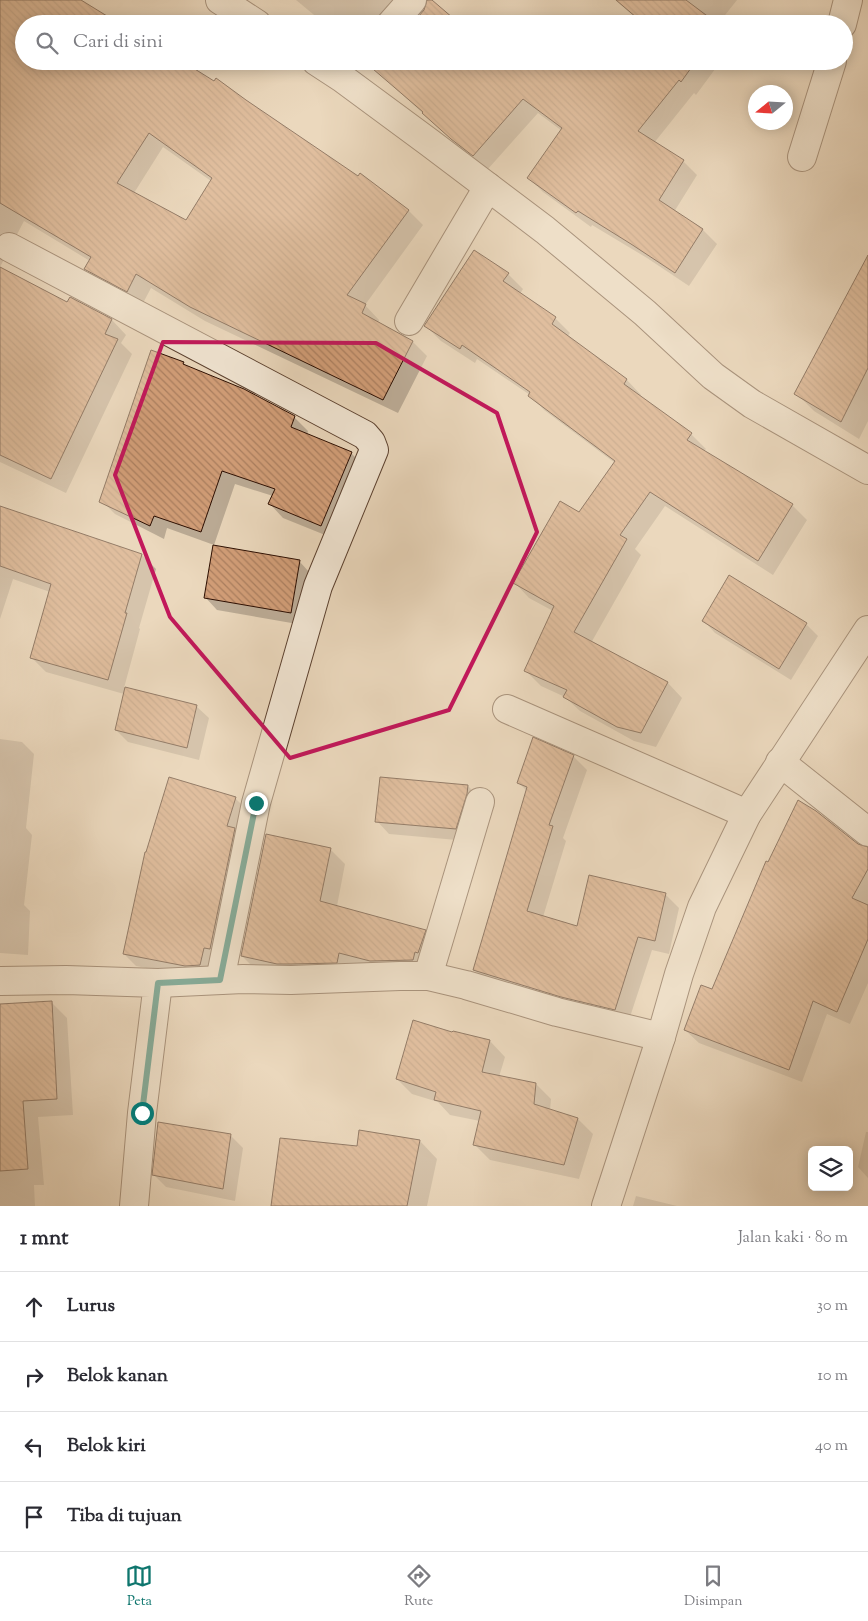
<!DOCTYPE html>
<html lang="id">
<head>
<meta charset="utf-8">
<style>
	body { margin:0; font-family:"Sorts Mill Goudy",serif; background:#f7f7f7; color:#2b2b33 }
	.controls { position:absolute; right:15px; bottom:15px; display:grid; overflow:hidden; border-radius:8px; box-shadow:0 2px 12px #0003 }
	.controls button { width:45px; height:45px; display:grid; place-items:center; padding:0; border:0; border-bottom:1px solid #e1e1e2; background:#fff; color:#2b2b33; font:25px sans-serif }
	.compass { position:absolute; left:748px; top:85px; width:45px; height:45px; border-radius:50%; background:#fff; box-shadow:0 2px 12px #0003; rotate:252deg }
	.stop { position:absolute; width:15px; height:15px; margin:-11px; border:4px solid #0f766e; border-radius:50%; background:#fff }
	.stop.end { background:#0f766e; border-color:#fff; box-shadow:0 1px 5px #0008 }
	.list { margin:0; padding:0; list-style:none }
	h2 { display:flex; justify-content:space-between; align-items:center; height:65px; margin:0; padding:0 20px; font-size:21px }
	h2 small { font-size:16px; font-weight:400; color:#7c7c81 }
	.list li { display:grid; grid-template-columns:32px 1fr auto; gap:15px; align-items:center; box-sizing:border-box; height:70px; padding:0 20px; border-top:1px solid #e1e1e2 }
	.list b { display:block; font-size:19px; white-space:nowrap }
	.list em { font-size:16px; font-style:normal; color:#7c7c81 }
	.icon { flex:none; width:28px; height:28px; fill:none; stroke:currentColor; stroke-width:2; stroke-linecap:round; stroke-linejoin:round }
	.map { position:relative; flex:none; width:868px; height:1206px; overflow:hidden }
	.search { position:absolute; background:#fff; box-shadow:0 2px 12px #0003; left:15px; right:15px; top:15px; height:55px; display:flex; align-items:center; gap:12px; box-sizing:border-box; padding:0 18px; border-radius:28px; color:#7c7c81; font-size:19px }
	.sheet { height:345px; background:#fff }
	nav { display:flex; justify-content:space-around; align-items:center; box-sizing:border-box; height:70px; border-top:1px solid #e1e1e2; background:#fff; font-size:14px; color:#7c7c81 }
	nav a { display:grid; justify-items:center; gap:2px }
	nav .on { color:#0f766e }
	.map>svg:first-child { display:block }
</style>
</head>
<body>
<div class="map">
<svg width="868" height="1206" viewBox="0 0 868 1206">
	<defs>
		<pattern id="building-back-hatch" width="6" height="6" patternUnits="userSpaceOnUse" patternTransform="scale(1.25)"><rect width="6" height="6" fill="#d29e78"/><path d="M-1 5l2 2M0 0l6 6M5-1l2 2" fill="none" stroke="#ab7f60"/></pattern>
	</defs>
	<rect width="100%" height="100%" fill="#ebd8bd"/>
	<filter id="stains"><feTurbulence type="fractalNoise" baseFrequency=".004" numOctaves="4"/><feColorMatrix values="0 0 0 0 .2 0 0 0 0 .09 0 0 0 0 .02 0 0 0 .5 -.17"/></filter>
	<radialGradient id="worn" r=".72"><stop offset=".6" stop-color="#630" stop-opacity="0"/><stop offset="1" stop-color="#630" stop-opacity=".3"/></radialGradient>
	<g fill="#0003" fill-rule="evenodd">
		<path d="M0,0H81L24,24V61L358,178L360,175L409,211L423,225L365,305L379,320L378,323L413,342L427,356L398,413L205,321L151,288L142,305L100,283L86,269L90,261L24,221L0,267ZM163,147L211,181L187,222L134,193Z"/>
		<path d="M296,0H420L397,24H325Z"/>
		<path d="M615,0H737L718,24H634L637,19Z"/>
		<path d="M721,61L696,95L694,93L654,143L683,161L697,175L674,212L703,230L717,244L689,286L647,258L592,225L591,227L543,192L529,178L562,131L538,113L488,169L466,153L368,63Z"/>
		<path d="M868,258V421L859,439L814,411L796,393Z"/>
		<path d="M0,268L67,304L70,298L112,320L126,335L121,343L132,354L66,493L0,462Z"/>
		<path d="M508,274L523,289L520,294L555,318L570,333L567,337L627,380L641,395L640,397L691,434L706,449L704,451L792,505L807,520L773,575L665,506L635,549L641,555L591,643L668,683L682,698L656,747L634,741L580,711L565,697L541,686L526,671L553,611L529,598L515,583L579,513L615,463L544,410L530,395L477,359L475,363L441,341L426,326Z"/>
		<path d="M183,363L187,368L294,417L308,431L307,435L351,453L365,467L335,539L283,518L270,504L273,496L235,484L214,545L167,528L164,539L115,514L101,500Z"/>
		<path d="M0,507L142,555L156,569L139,628L140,629L124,688L196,706L209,718L199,760L128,742L116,730L124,694L46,672L32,658L50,592L13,579L0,619Z"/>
		<path d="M299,561L311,574L303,625L217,610L205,597Z"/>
		<path d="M703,620L806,624L818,636L791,680L715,633Z"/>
		<path d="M0,739L22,742L34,754L26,828L32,835L24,905L30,911L28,955L0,953Z"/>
		<path d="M573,756L587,770L563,838L566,841L543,917L578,927L665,894L679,908L669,954L652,950L628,1023L488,983L474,970L527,791L518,782Z"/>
		<path d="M468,786L480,798L468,841L389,834L377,821Z"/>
		<path d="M235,798L247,810L212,977L198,978L136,966L124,954Z"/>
		<path d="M868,848V983L850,1024L827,1014L802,1082L699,1043L685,1030L713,991Z"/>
		<path d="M330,849L345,864L337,906L425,931L440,946L433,967L257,971L242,956Z"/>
		<path d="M51,1002L67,1018L73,1115L38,1117L44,1185H34L35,1206H0V1005Z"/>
		<path d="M453,1033L490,1041L505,1057L499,1077L536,1084L551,1099L550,1111L578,1119L593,1134L579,1179L490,1160L475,1145L480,1121L450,1115L438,1102L412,1094L397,1079Z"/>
		<path d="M160,1124L231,1136L243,1148L235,1201L166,1187L154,1175Z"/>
		<path d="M866,1132H868V1178L858,1167Z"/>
		<path d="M420,1141L437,1159L427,1206H273L358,1147Z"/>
		<path d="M636,1196L677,1206H633Z"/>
	</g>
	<g fill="url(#building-back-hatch)" stroke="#2b0d00" fill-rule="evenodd">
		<path d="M0,0H81L120,24H24V61H182L214,81L216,78L246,100L358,176L360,173L409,210L347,295L366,304L362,313L413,341L383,400L190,307L136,274L127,292L84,269L91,257L0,203ZM149,133L212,178L186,220L117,183Z"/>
		<path d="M427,0H432L460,24H412L424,10Z"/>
		<path d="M616,0H686L718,24H632L637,18Z"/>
		<path d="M368,61H696L681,82L679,80L638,131L684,160L659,200L703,229L675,273L631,244L578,211L576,213L527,178L562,128L523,99L473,156L451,139L422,113L423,112L366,63Z"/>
		<path d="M474,250L509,273L503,281L556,317L552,324L627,379L624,384L692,433L687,440L793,504L758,561L650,492L620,535L627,539L574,632L668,682L641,733L617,727L563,697L567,690L524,671L554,606L513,583L560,501L579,512L615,461L528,396L530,392L462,345L460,349L424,326Z"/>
		<path d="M868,255V368L841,422L794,394Z"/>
		<path d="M0,267L67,302L70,297L112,319L105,334L118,339L51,479L0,455Z"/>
		<path d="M151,350L184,362L183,364L244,389L295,416L291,427L352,452L321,526L268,504L275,489L222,471L201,532L154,516L150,526L99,502Z"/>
		<path d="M0,506L142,554L125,613H127L108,680L30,658L51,584L0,566Z"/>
		<path d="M213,545L300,560L291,613L204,598Z"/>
		<path d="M729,575L807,623L779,669L702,621Z"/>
		<path d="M125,687L197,705L187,748L115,730Z"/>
		<path d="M533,737L574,755L549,825L553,826L527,911L577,926L589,875L666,893L655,941L638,937L615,1010L561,997L473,970L527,787L517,783Z"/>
		<path d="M169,777L236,797L227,826L235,828L210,949L204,948L200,965L185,966L123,954L145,852H146Z"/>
		<path d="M380,777L468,785L467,794L456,829L375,822Z"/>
		<path d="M798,800L816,811L858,844L868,847V869L852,898L868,905V939L837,1012L813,1001L789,1070L684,1030L701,985L712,989L766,861L768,862Z"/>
		<path d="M266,834L331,848L320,901L426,930L418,953L415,952L413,960L370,961L339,953L337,963L291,964H277L241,956Z"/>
		<path d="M52,1001L57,1099L23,1101L28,1169L0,1171V1004Z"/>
		<path d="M413,1020L452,1032L453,1031L490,1040L482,1072L536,1083L534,1104L578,1118L564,1165L473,1145L481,1111L434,1100L436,1092L396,1079Z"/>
		<path d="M158,1122L231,1134L223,1189L152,1175Z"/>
		<path d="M359,1130L420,1140L407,1206H271L280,1138L357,1146Z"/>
	</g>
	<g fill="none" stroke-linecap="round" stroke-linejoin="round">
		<g stroke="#5b402f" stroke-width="30">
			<g id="minor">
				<path d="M220,0L257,24"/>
				<path d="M391,24L412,0"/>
				<path d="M842,24L848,0"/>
				<path d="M316,61L342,78L430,143L545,230L645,313L713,376L752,404L868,470"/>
				<path d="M802,157L832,61"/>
				<path d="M9,247L365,435L371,442L374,450L318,586L256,803L220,980"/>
				<path d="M409,321L488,187"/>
				<path d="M507,709L747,814"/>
				<path d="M780,762L868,832"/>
				<path d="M428,976L480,802"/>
				<path d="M0,981L66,980L158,983L142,1113L134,1206"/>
				<path d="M158,983L243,979L291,980L400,976H428L466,985L557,1012L661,1037"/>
				<path d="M606,1206L661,1037L679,974L702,907L747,814L868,630"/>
			</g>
		</g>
		<use href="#minor" stroke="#f2e6d4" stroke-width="28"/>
	</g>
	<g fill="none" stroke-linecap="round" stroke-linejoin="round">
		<path stroke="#0f766e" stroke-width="6" d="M142,1113L158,983L220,980L256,803"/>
	</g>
	<path d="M0 0H868V1206H0ZM163,342L376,343L497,413L537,532L449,710L290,758L170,617L115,475Z" fill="#ebd8bd" fill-opacity=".55" fill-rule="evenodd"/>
	<path fill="none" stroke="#c2185b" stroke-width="4" stroke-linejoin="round" d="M163,342L376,343L497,413L537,532L449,710L290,758L170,617L115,475Z"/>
	<rect width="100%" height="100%" filter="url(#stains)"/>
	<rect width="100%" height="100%" fill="url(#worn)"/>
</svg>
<div class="controls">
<button><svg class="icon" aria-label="layers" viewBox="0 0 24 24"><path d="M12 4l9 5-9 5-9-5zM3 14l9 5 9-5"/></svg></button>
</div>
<svg class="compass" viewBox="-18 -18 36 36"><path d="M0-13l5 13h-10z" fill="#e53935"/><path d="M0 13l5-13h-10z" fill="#7c7c81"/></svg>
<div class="stop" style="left:142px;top:1113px"></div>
<div class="stop end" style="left:256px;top:803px"></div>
<div class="search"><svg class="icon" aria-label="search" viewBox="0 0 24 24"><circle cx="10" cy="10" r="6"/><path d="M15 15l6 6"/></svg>Cari di sini</div>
</div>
<section class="sheet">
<h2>1 mnt<small>Jalan kaki · 80 m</small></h2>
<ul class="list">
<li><svg class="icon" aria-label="ahead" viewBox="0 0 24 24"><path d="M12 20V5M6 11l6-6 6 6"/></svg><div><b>Lurus</b></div><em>30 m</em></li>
<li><svg class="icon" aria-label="right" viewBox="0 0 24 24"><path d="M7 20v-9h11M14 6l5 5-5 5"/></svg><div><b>Belok kanan</b></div><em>10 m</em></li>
<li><svg class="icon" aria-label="left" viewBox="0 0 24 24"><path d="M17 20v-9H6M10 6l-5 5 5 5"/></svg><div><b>Belok kiri</b></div><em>40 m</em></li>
<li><svg class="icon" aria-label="arrive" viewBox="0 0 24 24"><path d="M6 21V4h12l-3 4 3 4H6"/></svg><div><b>Tiba di tujuan</b></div></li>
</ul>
</section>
<nav>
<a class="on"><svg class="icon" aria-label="map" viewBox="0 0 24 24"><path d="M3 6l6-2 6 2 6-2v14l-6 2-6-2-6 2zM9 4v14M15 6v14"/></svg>Peta</a>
<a><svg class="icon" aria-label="directions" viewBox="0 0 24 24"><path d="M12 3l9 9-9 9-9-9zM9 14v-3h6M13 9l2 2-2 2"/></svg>Rute</a>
<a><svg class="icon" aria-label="saved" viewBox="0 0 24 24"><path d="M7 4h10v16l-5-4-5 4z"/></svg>Disimpan</a>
</nav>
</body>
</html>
